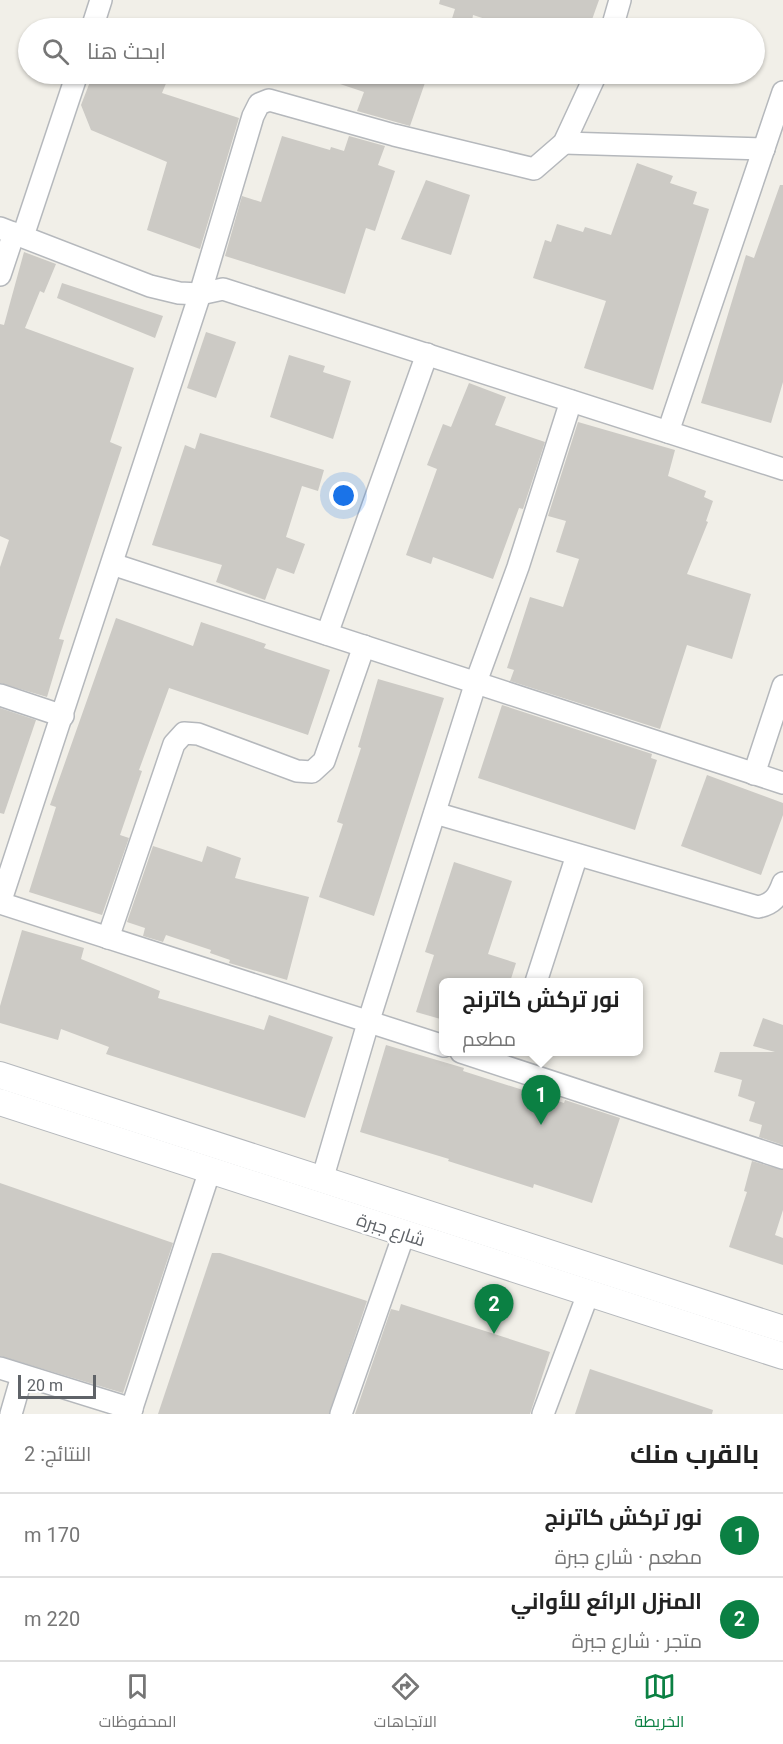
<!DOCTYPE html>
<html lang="ar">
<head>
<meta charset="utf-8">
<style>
	body { margin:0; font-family:Roboto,Cairo,sans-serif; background:#f6f6f6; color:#222; direction:rtl }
	.scale { position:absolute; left:18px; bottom:15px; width:78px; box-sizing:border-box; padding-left:6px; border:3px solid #5f6368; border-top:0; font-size:16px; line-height:21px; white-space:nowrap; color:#5f6368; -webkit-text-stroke:4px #fff; paint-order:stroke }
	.you { position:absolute; left:344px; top:496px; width:21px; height:21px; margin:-15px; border:4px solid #fff; border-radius:50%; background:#1a73e8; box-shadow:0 0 0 9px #1a73e833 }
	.badge { display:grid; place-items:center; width:39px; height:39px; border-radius:50%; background:#0b8043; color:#fff; font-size:20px; font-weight:700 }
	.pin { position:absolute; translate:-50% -50px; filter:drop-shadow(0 2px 3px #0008) }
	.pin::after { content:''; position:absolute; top:32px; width:21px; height:18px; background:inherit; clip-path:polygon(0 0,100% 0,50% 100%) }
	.popup { position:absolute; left:439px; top:978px; width:204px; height:78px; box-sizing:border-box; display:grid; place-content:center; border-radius:9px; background:#fff; filter:drop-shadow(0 2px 4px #0005); font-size:20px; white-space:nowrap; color:#767676 }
	.popup b { font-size:22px; color:#222 }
	.popup::after { content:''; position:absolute; left:50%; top:100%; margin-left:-12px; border:12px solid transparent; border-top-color:#fff }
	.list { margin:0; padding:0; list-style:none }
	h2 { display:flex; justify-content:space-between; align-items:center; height:78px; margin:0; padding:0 24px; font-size:26px }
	h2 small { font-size:20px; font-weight:400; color:#767676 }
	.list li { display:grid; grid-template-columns:39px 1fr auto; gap:18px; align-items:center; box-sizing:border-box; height:84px; padding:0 24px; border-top:2px solid #e0e0e0 }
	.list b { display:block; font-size:22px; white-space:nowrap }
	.list p { margin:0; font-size:20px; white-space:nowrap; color:#767676 }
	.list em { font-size:20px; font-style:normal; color:#767676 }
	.icon { flex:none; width:33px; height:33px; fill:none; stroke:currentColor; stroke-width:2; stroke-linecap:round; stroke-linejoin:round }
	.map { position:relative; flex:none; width:783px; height:1414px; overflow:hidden; direction:ltr }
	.search { position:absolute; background:#fff; box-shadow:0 2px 4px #0004; left:18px; right:18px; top:18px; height:66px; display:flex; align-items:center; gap:15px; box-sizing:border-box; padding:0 21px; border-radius:33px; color:#767676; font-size:22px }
	.sheet { height:246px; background:#fff }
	nav { display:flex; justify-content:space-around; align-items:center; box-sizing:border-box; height:84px; border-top:2px solid #e0e0e0; background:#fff; font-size:16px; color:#767676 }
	nav a { display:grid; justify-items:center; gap:3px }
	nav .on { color:#0b8043 }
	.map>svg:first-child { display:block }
</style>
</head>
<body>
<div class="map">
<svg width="783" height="1414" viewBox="0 0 783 1414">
	<rect width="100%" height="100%" fill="#f1efe8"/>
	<g fill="#cccac5">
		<path d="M440,0H599L589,28H513L473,15L471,28H449L455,9L439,4Z"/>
		<path d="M93,74H170L162,93L239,118L200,249L147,230L167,162L91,130L81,105Z"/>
		<path d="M319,74H428L410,126L357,111L364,92L319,77Z"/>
		<path d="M282,136L330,150L331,147L344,151L349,136L385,146L378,165L395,171L375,231L366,228L345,294L225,256L242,196L261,202Z"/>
		<path d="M637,163L673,176L670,183L697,192L693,204L709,209L653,390L584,368L606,301L533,278L545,240L551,242L557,224L583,232L585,227L611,235Z"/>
		<path d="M426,180L470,195L451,255L401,239Z"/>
		<path d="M780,185H783V382L771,423L701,403L746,255L754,258Z"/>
		<path d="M24,252L56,264L44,293L40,291L25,328L134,368L110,442L122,447L59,639L64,640L47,697L0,683V567L9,540L0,536V324L4,325Z"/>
		<path d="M62,283L163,316L155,338L57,298Z"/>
		<path d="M206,332L236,342L216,398L187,388Z"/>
		<path d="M289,355L325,366L323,372L351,381L333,439L270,417Z"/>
		<path d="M469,383L506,397L495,425L545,442L523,509L519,508L493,579L433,557L431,564L406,555L437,469L427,465L443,424L451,427Z"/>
		<path d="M578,422L675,450L668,476L706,491L704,497L713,501L706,521L708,522L687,574L751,594L732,659L687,645L660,729L510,681L514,670L507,668L530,597L563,607L579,559L556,552L566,521L548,516Z"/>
		<path d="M200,433L324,470L318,491L302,486L286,537L305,544L294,574L277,568L265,600L216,582L222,565L152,545L185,445L195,449Z"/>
		<path d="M116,618L193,646L201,622L266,644L264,648L330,670L308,735L169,688L139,770L142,771L120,835L129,838L102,915L29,892L56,807L50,805Z"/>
		<path d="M378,679L444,698L374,916L319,897L343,824L337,822L361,748L358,747Z"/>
		<path d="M502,705L652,754L651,758L657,760L635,830L478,778Z"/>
		<path d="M0,708L36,720L4,814L0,813Z"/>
		<path d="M707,775L783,803V815L761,875L681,846Z"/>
		<path d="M153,846L202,862L207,846L241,858L235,878L309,897L287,980L229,963L230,960L210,953L211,950L166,935L163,942L143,936L145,928L127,922Z"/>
		<path d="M454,862L512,881L488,954L516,963L510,982H444V1020L416,1012L434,955L425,952Z"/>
		<path d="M22,930L84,948L81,959L160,991L158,998L264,1030L269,1015L333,1037L305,1118L106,1054L109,1047L61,1029L58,1040L0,1023V1006Z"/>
		<path d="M763,1018L783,1025V1145L759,1137L762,1125L749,1121L755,1102L738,1096L742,1080L714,1072L720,1052H775L753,1046Z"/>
		<path d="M386,1045L464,1068L463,1071L564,1103L565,1100L620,1118L592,1203L534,1184L533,1188L448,1161L449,1159L360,1132Z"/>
		<path d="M752,1161L783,1170V1210L775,1235L783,1238V1265L729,1247L747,1192L744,1191Z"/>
		<path d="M0,1183L173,1243L123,1393L0,1356Z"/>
		<path d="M212,1253H220L367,1301L329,1414H158Z"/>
		<path d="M401,1304L550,1352L530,1414H355L391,1309L399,1311Z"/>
		<path d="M590,1369L713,1410L712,1414H575Z"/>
	</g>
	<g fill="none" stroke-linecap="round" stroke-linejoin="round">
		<g stroke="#b5b8bc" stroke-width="24">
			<g id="minor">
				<path d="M92,28L101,0"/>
				<path d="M612,28L620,0"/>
				<path d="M564,143L764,149"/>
				<path d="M0,228L150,286L179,293L200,294L223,289L783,469"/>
				<path d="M23,236L77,74"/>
				<path d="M0,275L14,233"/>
				<path d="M668,432L783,92"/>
				<path d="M112,564L783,783"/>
				<path d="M327,634L427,354"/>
				<path d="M0,695L63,716"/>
				<path d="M754,774L783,686"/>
				<path d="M435,813L758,907C773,904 778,897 783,883"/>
				<path d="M0,903L200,294L253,116L259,104L269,100L394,135L534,169L564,143L596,74"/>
				<path d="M0,903L444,1046"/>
				<path d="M108,938L174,744L184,733L198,734L297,771L312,772L324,761L364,646"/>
				<path d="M536,982L577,855"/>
				<path d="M461,1052L783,1158"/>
				<path d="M322,1180L368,1023L476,682L518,567L571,401"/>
				<path d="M0,1368L132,1409"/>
				<path d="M11,1414L22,1376"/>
				<path d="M130,1414L210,1170"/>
				<path d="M341,1414L404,1234"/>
				<path d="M543,1414L588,1294"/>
			</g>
		</g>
		<g stroke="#b5b8bc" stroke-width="28">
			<g id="tertiary">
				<path d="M0,1075L783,1329"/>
				<path d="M0,1102L783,1356"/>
			</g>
		</g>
		<use href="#minor" stroke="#fff" stroke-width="21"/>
		<use href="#tertiary" stroke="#fff" stroke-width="26"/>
	</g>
	<g text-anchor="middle" stroke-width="5" stroke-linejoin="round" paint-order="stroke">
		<g font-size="18" fill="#5f6368" stroke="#fff">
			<text transform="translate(391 1230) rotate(18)" y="6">شارع جبرة</text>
		</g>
	</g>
</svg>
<div class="scale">20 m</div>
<div class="you"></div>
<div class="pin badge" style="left:541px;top:1125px">1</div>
<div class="popup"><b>نور تركش كاترنج</b>مطعم</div>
<div class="pin badge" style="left:494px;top:1334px">2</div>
<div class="search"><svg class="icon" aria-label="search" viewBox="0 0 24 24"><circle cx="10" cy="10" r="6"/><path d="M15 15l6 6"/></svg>ابحث هنا</div>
</div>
<section class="sheet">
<h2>بالقرب منك<small>النتائج: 2</small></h2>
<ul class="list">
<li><span class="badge">1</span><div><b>نور تركش كاترنج</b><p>مطعم · شارع جبرة</p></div><em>170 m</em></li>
<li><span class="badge">2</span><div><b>المنزل الرائع للأواني</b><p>متجر · شارع جبرة</p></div><em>220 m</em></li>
</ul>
</section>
<nav>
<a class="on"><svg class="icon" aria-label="map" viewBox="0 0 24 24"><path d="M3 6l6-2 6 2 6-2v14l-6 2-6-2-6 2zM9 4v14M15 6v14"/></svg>الخريطة</a>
<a><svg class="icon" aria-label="directions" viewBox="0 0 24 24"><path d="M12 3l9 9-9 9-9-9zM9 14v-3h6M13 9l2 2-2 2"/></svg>الاتجاهات</a>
<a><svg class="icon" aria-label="saved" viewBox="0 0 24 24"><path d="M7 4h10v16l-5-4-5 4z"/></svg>المحفوظات</a>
</nav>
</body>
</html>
